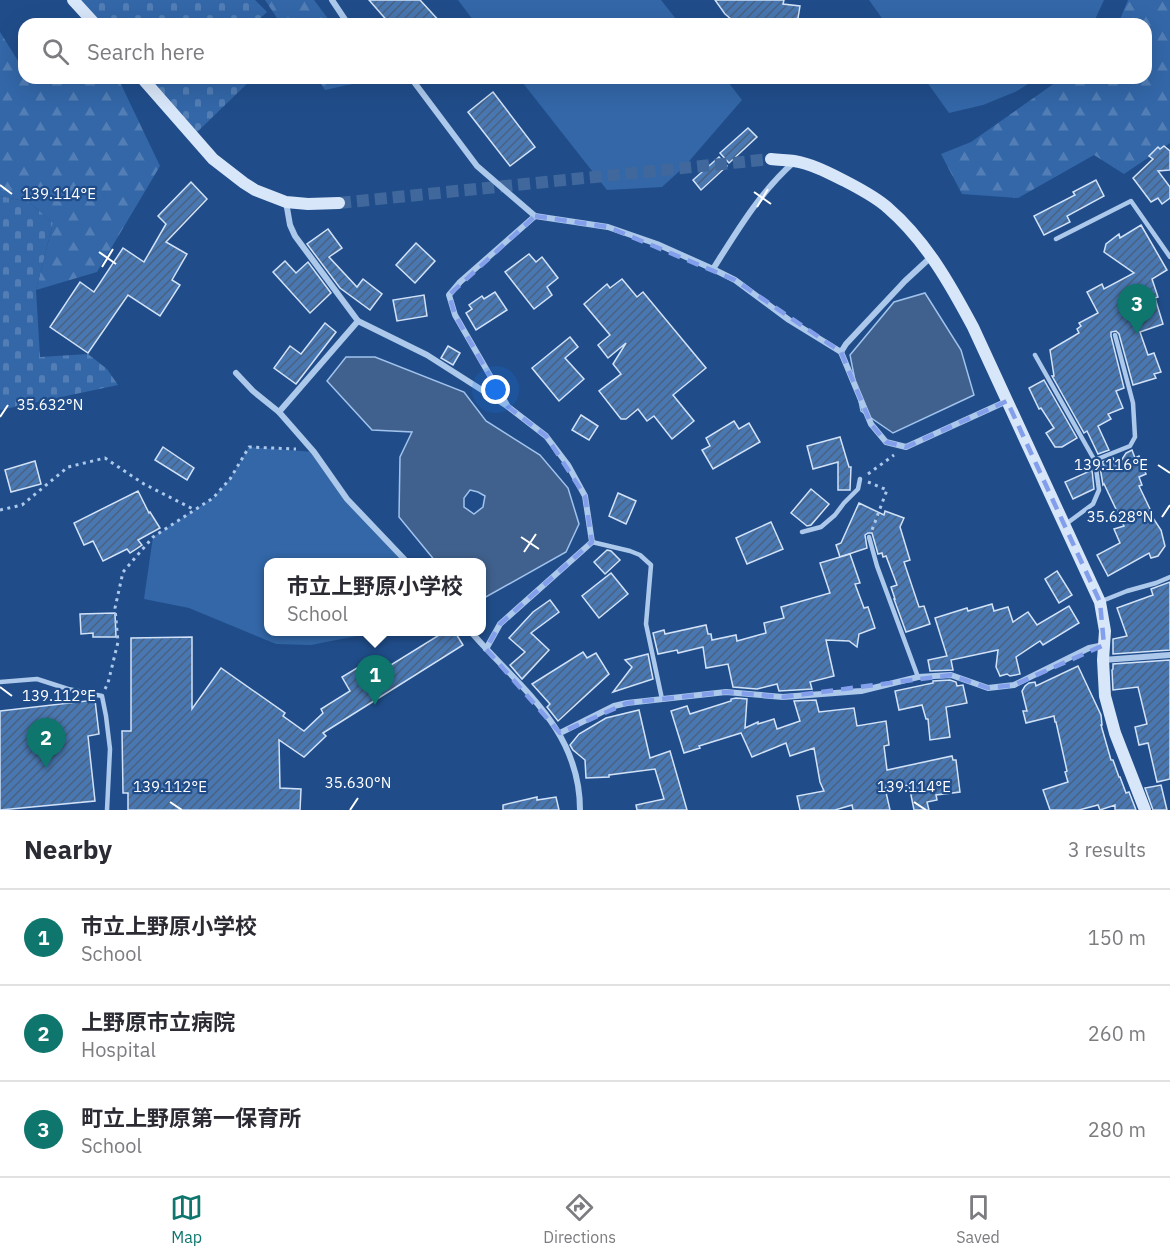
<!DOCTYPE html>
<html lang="en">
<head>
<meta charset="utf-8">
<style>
	body { margin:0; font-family:"IBM Plex Sans","Noto Sans JP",sans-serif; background:#f7f7f7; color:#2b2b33 }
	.you { position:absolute; left:496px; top:390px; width:21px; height:21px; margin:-15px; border:4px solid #fff; border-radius:50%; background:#1a73e8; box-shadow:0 0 0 9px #1a73e833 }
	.badge { display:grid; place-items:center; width:39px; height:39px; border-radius:50%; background:#0f766e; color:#fff; font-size:20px; font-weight:700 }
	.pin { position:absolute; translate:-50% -50px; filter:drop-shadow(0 2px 3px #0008) }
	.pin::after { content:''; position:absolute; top:32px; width:21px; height:18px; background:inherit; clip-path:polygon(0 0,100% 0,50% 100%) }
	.popup { position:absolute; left:264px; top:558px; width:222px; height:78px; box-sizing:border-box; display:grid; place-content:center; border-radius:12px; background:#fff; filter:drop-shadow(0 2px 4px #0005); font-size:20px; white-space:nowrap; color:#7c7c81 }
	.popup b { font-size:22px; color:#2b2b33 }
	.popup::after { content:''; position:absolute; left:50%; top:100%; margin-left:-12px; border:12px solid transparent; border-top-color:#fff }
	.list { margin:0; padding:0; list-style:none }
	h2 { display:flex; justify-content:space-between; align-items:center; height:78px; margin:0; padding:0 24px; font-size:26px }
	h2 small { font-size:20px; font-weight:400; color:#7c7c81 }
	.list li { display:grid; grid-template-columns:39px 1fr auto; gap:18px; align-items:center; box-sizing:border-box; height:96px; padding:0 24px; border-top:2px solid #e1e1e2 }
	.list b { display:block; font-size:22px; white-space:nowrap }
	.list p { margin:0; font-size:20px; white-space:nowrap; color:#7c7c81 }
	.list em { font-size:20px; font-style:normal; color:#7c7c81 }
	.icon { flex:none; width:33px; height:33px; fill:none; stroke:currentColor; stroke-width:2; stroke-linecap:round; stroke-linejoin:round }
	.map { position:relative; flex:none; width:1170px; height:810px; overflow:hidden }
	.search { position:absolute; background:#fff; box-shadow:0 6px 24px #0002; left:18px; right:18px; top:18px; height:66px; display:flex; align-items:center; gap:15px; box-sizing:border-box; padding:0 21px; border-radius:18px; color:#7c7c81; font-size:22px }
	.sheet { height:366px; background:#fff }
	nav { display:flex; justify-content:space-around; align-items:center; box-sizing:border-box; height:84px; border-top:2px solid #e1e1e2; background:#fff; font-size:16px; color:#7c7c81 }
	nav a { display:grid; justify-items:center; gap:3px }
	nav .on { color:#0f766e }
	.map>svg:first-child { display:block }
</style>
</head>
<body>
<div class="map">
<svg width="1170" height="810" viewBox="0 0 1170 810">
	<defs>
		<pattern id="forest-firs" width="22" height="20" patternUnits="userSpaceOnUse" patternTransform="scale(1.5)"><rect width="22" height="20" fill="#3367a8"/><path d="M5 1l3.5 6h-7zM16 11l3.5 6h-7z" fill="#527eb5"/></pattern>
		<pattern id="cemetery-stones" width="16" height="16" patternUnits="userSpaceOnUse" patternTransform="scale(1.5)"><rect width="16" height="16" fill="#3367a8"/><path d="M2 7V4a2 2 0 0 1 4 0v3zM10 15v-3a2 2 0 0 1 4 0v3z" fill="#527eb5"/></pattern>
		<pattern id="building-hatch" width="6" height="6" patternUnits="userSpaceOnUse" patternTransform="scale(1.5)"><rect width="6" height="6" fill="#4877b2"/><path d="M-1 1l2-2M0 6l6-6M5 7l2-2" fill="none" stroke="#4a627f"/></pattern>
	</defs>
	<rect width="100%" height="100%" fill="#204d8a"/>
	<g fill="url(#forest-firs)">
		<path d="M265,0H314L332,24H281Z"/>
		<path d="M1128,0H1170V143L1124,174L1094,155L1018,198L962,194L941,154L971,142L1062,78H1146V24H1118Z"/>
		<path d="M0,32L20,64L24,63V78H118L160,166L97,272L36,290L53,223L29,202L0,196Z"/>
		<path d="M317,78H374V79L325,90Z"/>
	</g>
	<g fill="url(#cemetery-stones)">
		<path d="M73,0H255L267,12L254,24H95Z"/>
		<path d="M142,78H253L193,136Z"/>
		<path d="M0,196L29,202L53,223L36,290L40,357L88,354L107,369L118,385L0,410Z"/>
	</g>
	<g fill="#3367a8">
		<path d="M458,0H661L680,24H476Z"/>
		<path d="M869,0H1104L1093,24H886Z"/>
		<path d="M519,78H725L742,100L684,167L662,187L607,190Z"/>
		<path d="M924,78H1038L1015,92L983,105L949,113Z"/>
		<path d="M249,447L314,452L347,499L407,562H268V632H372V633L311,645L276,644L189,608L144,599L153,537L213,498L230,479Z"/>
	</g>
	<g fill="#40618d" stroke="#a0c3ed" stroke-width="1.5" fill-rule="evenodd">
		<path d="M925,293L961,350L974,395L893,433L861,411L850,355L894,302Z"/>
		<path d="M346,357H375L464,392L486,421L540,455L568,488L579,524L566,552L484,598L482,596V562H436L399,517L400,457L412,432L372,430L327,381ZM470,490L478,492L485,496L483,507L474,514L464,507V498Z"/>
	</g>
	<g fill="url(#building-hatch)" stroke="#d1e2f8" stroke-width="1.5">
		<path d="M369,0H420L442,24H390Z"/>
		<path d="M715,0H784L783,4L800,6L798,18L785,24H737L725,14Z"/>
		<path d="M493,92L535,147L510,166L468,112Z"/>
		<path d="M748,128L757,137L729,163L720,153Z"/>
		<path d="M1164,146L1170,151V170L1158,171L1170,187V198L1162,204L1158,198L1151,202L1133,178L1153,159L1149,156L1158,147L1160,149Z"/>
		<path d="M719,157L727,166L701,190L693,180Z"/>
		<path d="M1096,180L1104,196L1067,216L1070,222L1044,235L1034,216L1075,195L1073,192Z"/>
		<path d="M191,182L207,199L166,242L187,254L172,280L180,285L160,316L128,295L88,353L50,327L80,282L94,292L123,248L144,262L166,224L158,216Z"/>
		<path d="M1141,225L1167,270L1152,279L1158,297L1155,298L1163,324L1140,332L1148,355L1154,353L1161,372L1154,374L1156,378L1133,385L1119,334L1116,331L1111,332V336L1124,388L1116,391L1123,408L1108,414L1111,419L1098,426L1109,450L1098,454L1087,431L1084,433L1052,376H1054L1050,350L1079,333L1077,329L1081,326L1079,323L1098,313L1087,292L1102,284L1104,289L1134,273L1104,252L1106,244L1119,234L1120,238Z"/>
		<path d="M328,229L342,248L329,257L357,287L363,279L382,294L370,310L340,288L307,244Z"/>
		<path d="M416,243L435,261L415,283L396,265Z"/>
		<path d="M529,254L536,262L542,257L558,278L547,287L552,295L534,309L505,272Z"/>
		<path d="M285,261L296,273L308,262L331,293L310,313L273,272Z"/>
		<path d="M622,279L637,297L643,292L706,368L673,395L694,421L672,439L654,416L647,421L638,409L626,419H621L599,391L621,374L613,364L626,343L608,358L598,345L610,335L584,304L607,284L610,288Z"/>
		<path d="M495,292L507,310L476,330L466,313L472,309L469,305L482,296L484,299Z"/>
		<path d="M424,295L427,316L397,321L393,300Z"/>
		<path d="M325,323L336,332L296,384L274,368L290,346L301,354Z"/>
		<path d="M570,337L578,347L565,358L584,379L559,401L532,368Z"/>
		<path d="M448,346L460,353L453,365L441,358Z"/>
		<path d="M1044,380L1077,438L1062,447H1055L1046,433L1054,428L1041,408L1039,409L1029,388Z"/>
		<path d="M581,415L598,426L589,440L572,430Z"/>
		<path d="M734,421L739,429L749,423L760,442L713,469L702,450L710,446L706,438Z"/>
		<path d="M840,437L849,467H851L850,490H838V462L813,469L807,446Z"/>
		<path d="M163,447L194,468L187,480L155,460Z"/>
		<path d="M1132,450L1135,458L1139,456L1146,474L1139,477L1142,485L1139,486L1150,509L1149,512L1161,530L1165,546L1158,556L1151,558L1149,553L1108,576L1097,555L1120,543L1114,529L1124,526L1104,484L1103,485L1100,467L1104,466L1102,462L1113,458L1117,467L1126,453Z"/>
		<path d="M35,461L41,484L11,492L5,470Z"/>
		<path d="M1092,470L1094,489L1073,499L1065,482Z"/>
		<path d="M811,489L829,504L811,525L807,526L791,513Z"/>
		<path d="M138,491L149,513L150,512L160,528L138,540L142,545L130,553L127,549L103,561L93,541L84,545L74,523Z"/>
		<path d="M618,493L636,501L626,524L609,516Z"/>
		<path d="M859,503L884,515L885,511L904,518L900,527L910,560L904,562L919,607L924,606L930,624L906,632L894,599H895L891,587L897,585L886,556L883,557L882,553L878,554L872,533H868L865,535L867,548L840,557L836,545L841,543Z"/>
		<path d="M771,522L783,549L747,564L736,538Z"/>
		<path d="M607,550L611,551L620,560L605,574L594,562Z"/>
		<path d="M850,554L860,583L855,584L864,608L868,607L875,628L859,634L857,647L849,641L826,640L834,676L810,682L812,689L779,691L777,684L757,689L733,687L728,664L706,668L703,647L678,653L677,650L658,654L653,633L664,630L665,634L706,625L708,634H711L712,640L736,635L737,641L766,633L764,623L784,618L781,607L830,593L820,563Z"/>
		<path d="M1057,571L1072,595L1059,603L1045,579Z"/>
		<path d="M611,573L628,594L599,618L582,596Z"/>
		<path d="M1170,582V650L1113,654V639L1127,636L1117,608L1153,595L1151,589Z"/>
		<path d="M550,600L559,612L531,633L549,650L522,679L510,665L525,652L509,638L533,612Z"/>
		<path d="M992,604L994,611L1008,607L1013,622L1028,612L1037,625L1069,606L1079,623L1043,645L1040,641L1016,657L1020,674L1010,676L1007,674L1000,676L996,667L998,650L951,660L953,670L930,671L928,660L947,656L935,618L967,608L968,611Z"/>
		<path d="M115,613L116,637H93V633L81,634L80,614Z"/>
		<path d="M444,632H455L463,645L323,733L326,736L304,757L279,740L280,788L301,789L300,810H128V793H123L122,731H131V638L192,637V709L221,668L285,713L283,716L304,731L323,713L321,709L350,691L342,677L362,665L370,678Z"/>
		<path d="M583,652L587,658L596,653L609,674L558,721L547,707L550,704L532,684Z"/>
		<path d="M648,654L653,679L613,692L632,667L625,660Z"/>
		<path d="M1170,660V779L1157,782L1148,743L1139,745L1135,727L1147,724L1138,687L1113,690L1112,670L1113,669V664Z"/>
		<path d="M1078,666L1101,715L1102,725H1101L1111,760H1113L1119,777H1120L1126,793L1129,792L1136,810H1115V805L1100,810L1098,805L1079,810H1050L1043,790L1068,782L1065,772L1067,771L1056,722H1055L1054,716L1026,723L1023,711H1027L1022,691L1025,686L1029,683L1035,682L1036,686Z"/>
		<path d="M950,680L956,682L957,686L963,685L967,703L946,707L950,737L930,740L928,719H926L922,705L899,710L895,691L933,683V681Z"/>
		<path d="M736,698L747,699L745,728L758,722V724L774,719L777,729L800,721L794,701L816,700L819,712L854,708L857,726L886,721L889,745L884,746L887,770L952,756L953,760H956L960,792L936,795L937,800L927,802L929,810H914L909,785L885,788L890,810H853L852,805L835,810H800L797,796L824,791L820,782L814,748L790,756L786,743L752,757L741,733L699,746L700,748L684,753L671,711L687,706L690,714L731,701V699Z"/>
		<path d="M95,700L99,734L88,736L95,801L0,810V711Z"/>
		<path d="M639,710L650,758L670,751L687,810H637L636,805L664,799L655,769L609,775V777L586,778L585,760L573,750L570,745L579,734L606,718Z"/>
		<path d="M1161,785L1167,810H1153L1145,788Z"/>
		<path d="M537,797V800L556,797L559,810H503V805Z"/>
	</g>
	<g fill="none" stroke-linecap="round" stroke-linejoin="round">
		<path stroke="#41689c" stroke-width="12" stroke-dasharray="12 6" stroke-linecap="butt" d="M339,203L771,159"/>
		<g stroke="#acc8eb" stroke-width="3" stroke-dasharray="3 4.5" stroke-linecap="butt">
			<path d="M868,474L894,455"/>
			<path d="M868,482L887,490L872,530"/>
			<path d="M0,510L22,505L68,467L105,458L144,484L195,510"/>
			<path d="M105,689L108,683L118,642L115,608L123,572L153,537L213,498L230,479L249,447L296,449"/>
		</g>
		<g stroke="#acc8eb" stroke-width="4.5">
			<path d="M1056,239L1131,201L1170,257"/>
			<path d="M1035,355L1095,461L1099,490L1093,504L1066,524"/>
			<path d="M1095,460L1130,446L1135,437L1133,403L1115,335"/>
			<path d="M802,532L821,527L835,515L844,503L858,489L860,479"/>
			<path d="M869,537L877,566L918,677"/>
			<path d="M592,542L630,551L640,555L651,565L646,624L662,699"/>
			<path d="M1102,601L1127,591L1156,583L1170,577"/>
			<path d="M0,682L37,679L68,689L102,696L106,716L110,749L107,810"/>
		</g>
		<g stroke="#acc8eb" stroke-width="6">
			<path d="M332,0L348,24"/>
			<path d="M411,78L477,166L535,216L608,227L657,244L713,269L735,280L789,320L841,352L871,424L886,442L906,447L1007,401"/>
			<path d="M286,202L290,225L295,236L358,321L427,355L507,406L546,436L568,465L585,496L592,542L500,624L486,649"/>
			<path d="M713,269C737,231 760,192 794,162"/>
			<path d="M841,352L846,344L905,281L931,257"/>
			<path d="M236,373L253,391L279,412L314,452L347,499L407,562"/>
			<path d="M507,405L455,315L449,295L460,282L535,216"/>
			<path d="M279,412L358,321"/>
			<path d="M471,632C519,687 580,729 580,810"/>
			<path d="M1103,660L1170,655"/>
			<path d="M560,733L614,706L627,703L726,692L783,697L861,691L918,677L951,675L988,688L1014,685L1089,648L1104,645"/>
		</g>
		<g stroke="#d8e6f9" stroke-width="12">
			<path d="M73,0L95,24"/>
			<path d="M142,78L213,159L244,183L255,190L286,202L308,204L339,203"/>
			<path d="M771,159C779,160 787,160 794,161C812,164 829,173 845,181C860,189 876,197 888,208C926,241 950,284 973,327L1100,602L1105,631L1103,660L1105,696L1115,733L1145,810"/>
		</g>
	</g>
	<path fill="none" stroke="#839eea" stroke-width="4.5" stroke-dasharray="12 8" stroke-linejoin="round" d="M535,216L608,227L735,280L841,352L871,424L886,442L906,447L1007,401L1100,602L1104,645L1014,685L988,688L951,675L783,697L726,692L627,703L560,733L486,649L500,624L592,542L585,496L546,436L507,406L455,315L449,295Z"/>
	<path fill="none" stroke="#fff" stroke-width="2" d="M0,185L12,194M754,192L771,204M757,207L768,189M99,252L116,264M102,267L113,249M0,417L8,405M1158,465L1170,473M1162,517L1170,505M521,537L539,549M524,552L536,534M0,687L12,696M170,802L182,810M914,802L926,810M350,810L358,798"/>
	<g font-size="15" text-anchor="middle" fill="#fff" stroke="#204d8a" stroke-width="4.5" stroke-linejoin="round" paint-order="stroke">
		<text x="59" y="199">139.114°E</text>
		<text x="50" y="410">35.632°N</text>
		<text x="1111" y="470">139.116°E</text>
		<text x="1120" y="522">35.628°N</text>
		<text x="59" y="701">139.112°E</text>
		<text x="358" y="788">35.630°N</text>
		<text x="170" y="792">139.112°E</text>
		<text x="914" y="792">139.114°E</text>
	</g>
</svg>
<div class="you"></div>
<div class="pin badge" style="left:375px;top:705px">1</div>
<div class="popup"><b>市立上野原小学校</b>School</div>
<div class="pin badge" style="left:46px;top:768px">2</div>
<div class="pin badge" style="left:1137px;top:334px">3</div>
<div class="search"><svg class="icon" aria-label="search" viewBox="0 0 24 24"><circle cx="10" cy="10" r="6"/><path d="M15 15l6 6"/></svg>Search here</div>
</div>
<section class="sheet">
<h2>Nearby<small>3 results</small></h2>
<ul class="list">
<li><span class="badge">1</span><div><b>市立上野原小学校</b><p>School</p></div><em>150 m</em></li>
<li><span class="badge">2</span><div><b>上野原市立病院</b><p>Hospital</p></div><em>260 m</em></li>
<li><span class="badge">3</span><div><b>町立上野原第一保育所</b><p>School</p></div><em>280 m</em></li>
</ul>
</section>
<nav>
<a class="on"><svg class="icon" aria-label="map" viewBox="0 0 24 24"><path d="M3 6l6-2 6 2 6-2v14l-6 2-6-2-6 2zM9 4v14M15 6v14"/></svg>Map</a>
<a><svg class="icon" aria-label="directions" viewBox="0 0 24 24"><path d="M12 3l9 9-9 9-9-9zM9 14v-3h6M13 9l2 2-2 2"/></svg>Directions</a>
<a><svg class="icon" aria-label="saved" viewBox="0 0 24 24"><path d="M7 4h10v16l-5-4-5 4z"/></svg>Saved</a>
</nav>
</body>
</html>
